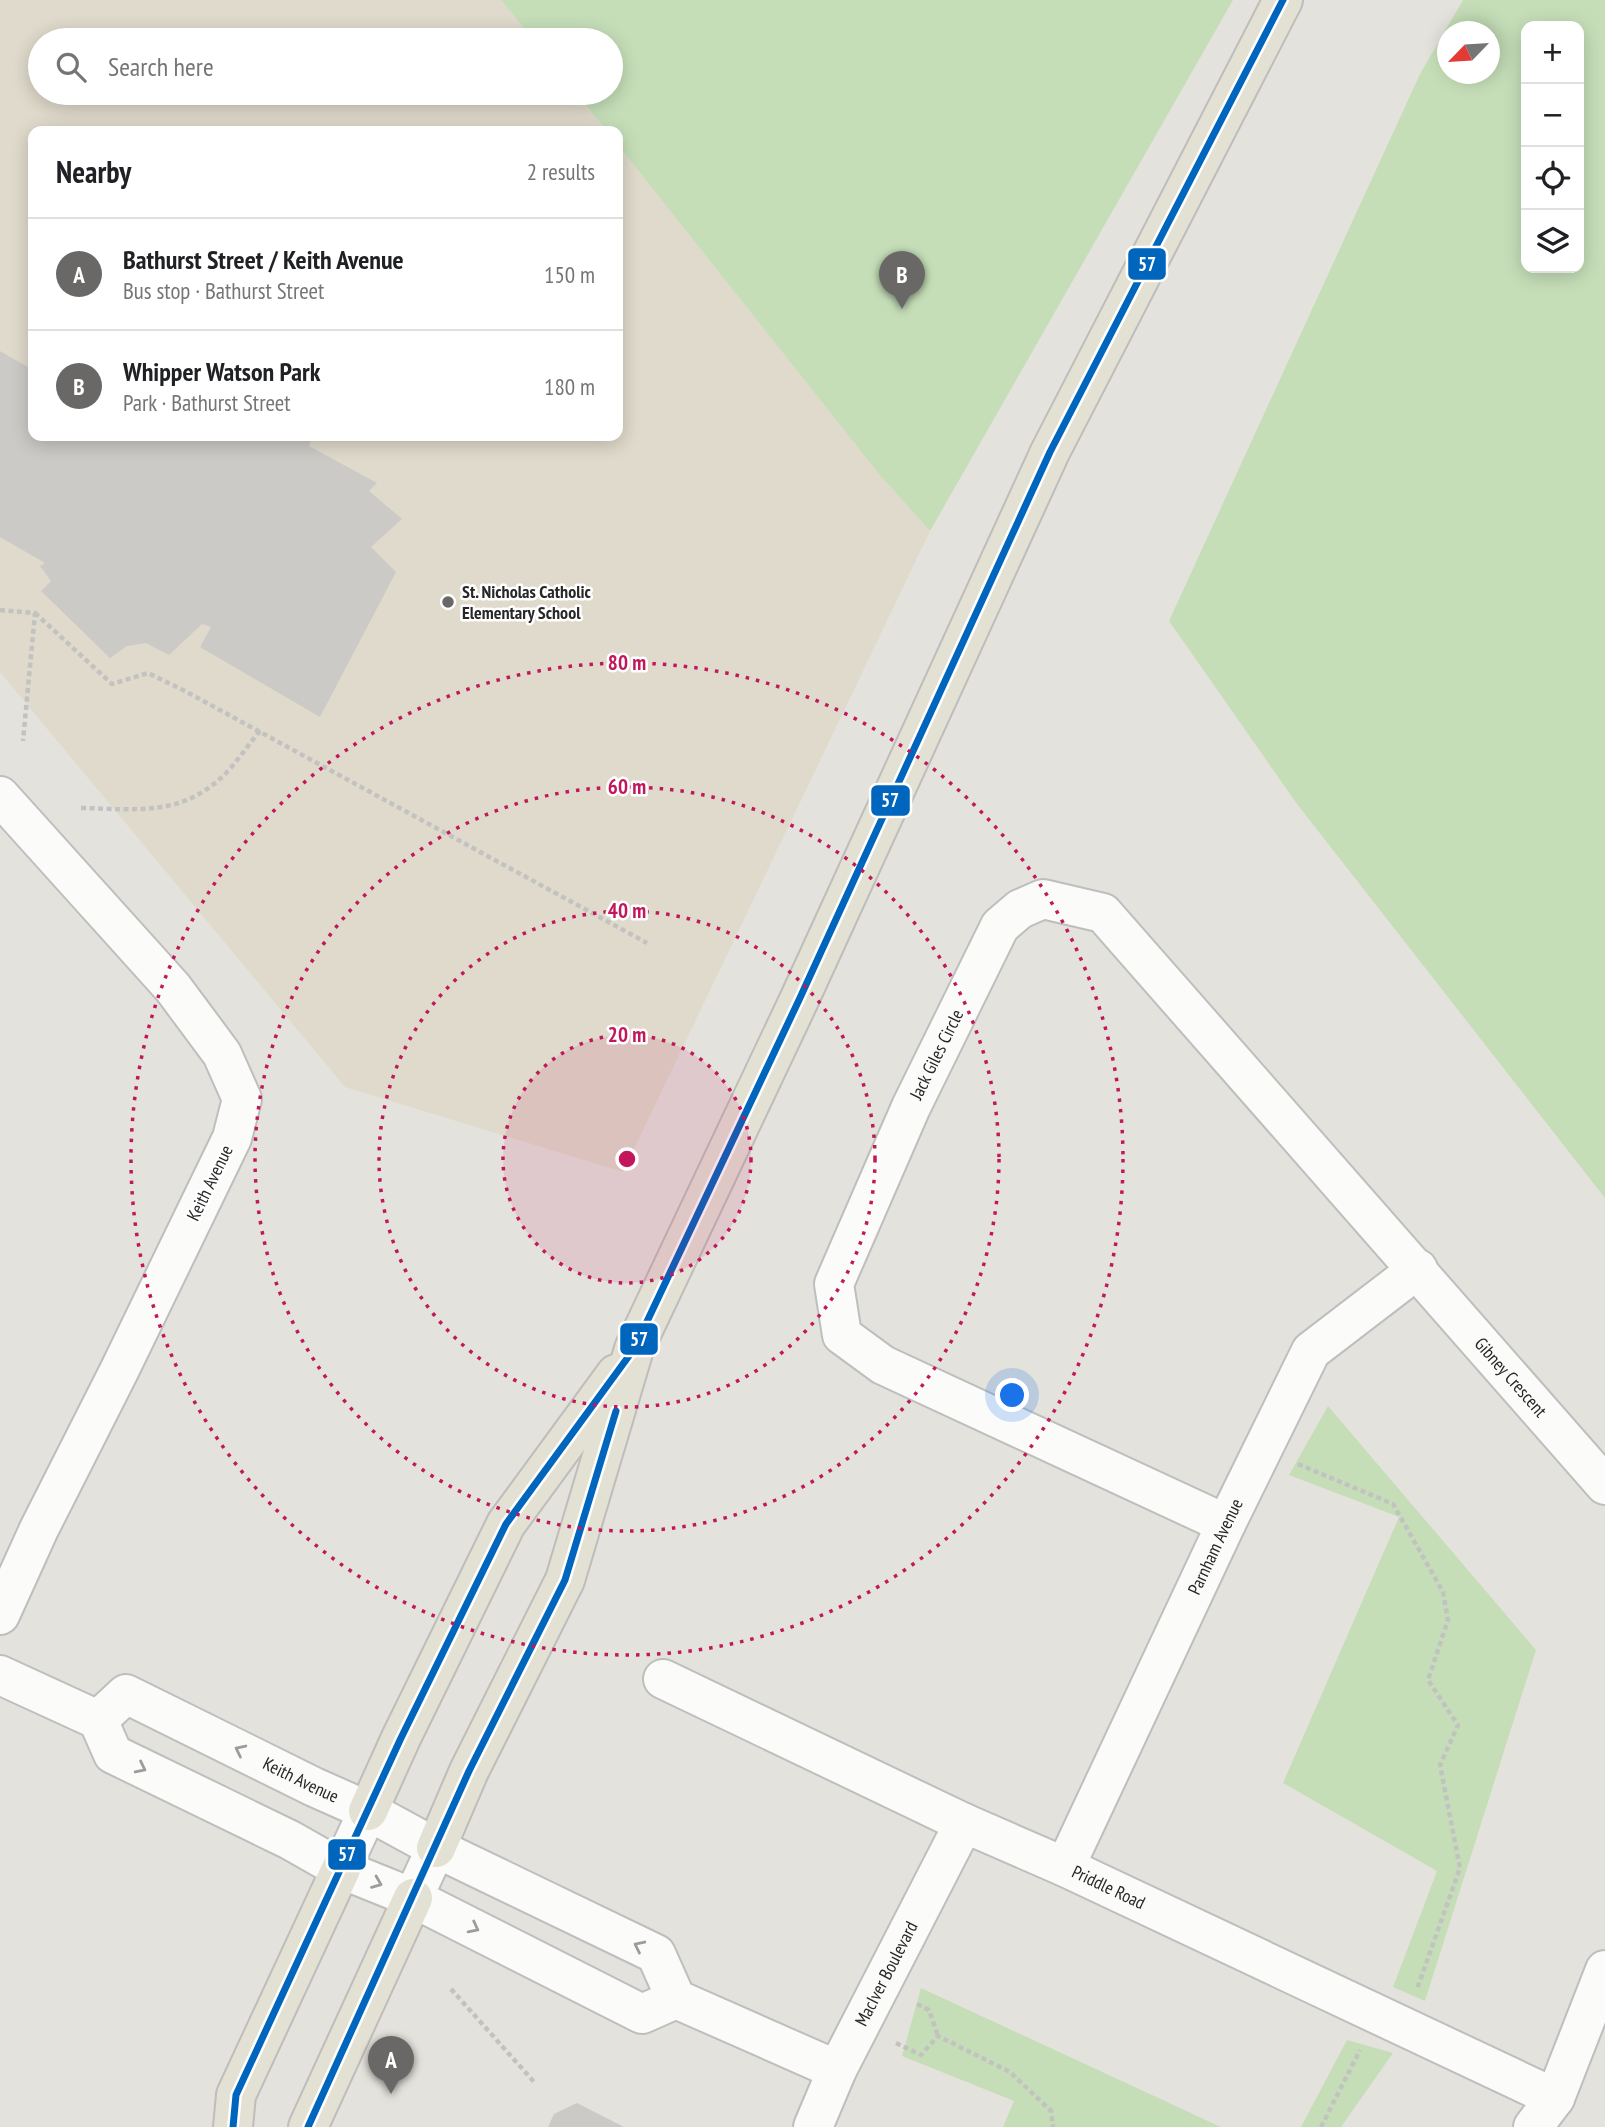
<!DOCTYPE html>
<html lang="en">
<head>
<meta charset="utf-8">
<style>
	body { margin:0; font-family:"PT Sans Narrow",sans-serif; background:#f2f2f2; color:#202124 }
	.controls { position:absolute; right:21px; top:21px; display:grid; overflow:hidden; border-radius:14px; box-shadow:0 4px 18px #0003 }
	.controls button { width:63px; height:63px; display:grid; place-items:center; padding:0; border:0; border-bottom:2px solid #e0e0e0; background:#fff; color:#202124; font:35px sans-serif }
	.compass { position:absolute; left:1437px; top:21px; width:63px; height:63px; border-radius:50%; background:#fff; box-shadow:0 4px 18px #0003; rotate:245deg }
	.you { position:absolute; left:1013px; top:1396px; width:24px; height:24px; margin:-18px; border:5px solid #fff; border-radius:50%; background:#1a73e8; box-shadow:0 0 0 10px #1a73e833 }
	.badge { display:grid; place-items:center; width:46px; height:46px; border-radius:50%; background:#696866; color:#fff; font-size:23px; font-weight:700 }
	.pin { position:absolute; translate:-50% -58px; filter:drop-shadow(0 2px 4px #0008) }
	.pin::after { content:''; position:absolute; top:37px; width:24px; height:21px; background:inherit; clip-path:polygon(0 0,100% 0,50% 100%) }
	.list { margin:0; padding:0; list-style:none }
	h2 { display:flex; justify-content:space-between; align-items:center; height:91px; margin:0; padding:0 28px; font-size:30px }
	h2 small { font-size:23px; font-weight:400; color:#757577 }
	.list li { display:grid; grid-template-columns:46px 1fr auto; gap:21px; align-items:center; box-sizing:border-box; height:112px; padding:0 28px; border-top:2px solid #e0e0e0 }
	.list b { display:block; font-size:26px; white-space:nowrap }
	.list p { margin:0; font-size:23px; white-space:nowrap; color:#757577 }
	.list em { font-size:23px; font-style:normal; color:#757577 }
	.icon { flex:none; width:38px; height:38px; fill:none; stroke:currentColor; stroke-width:2; stroke-linecap:round; stroke-linejoin:round }
	.map { position:relative; flex:none; width:1605px; height:2127px; overflow:hidden }
	.search { position:absolute; background:#fff; box-shadow:0 4px 18px #0003; left:28px; top:28px; width:595px; height:77px; display:flex; align-items:center; gap:18px; box-sizing:border-box; padding:0 24px; border-radius:38px; color:#757577; font-size:26px }
	.panel { position:absolute; background:#fff; box-shadow:0 4px 18px #0003; left:28px; top:126px; width:595px; height:315px; border-radius:14px }
	.map>svg:first-child { display:block }
</style>
</head>
<body>
<div class="map">
<svg width="1605" height="2127" viewBox="0 0 1605 2127">
	<rect width="100%" height="100%" fill="#e4e2dc"/>
	<path fill="#dfdacb" d="M0,0H501L534,40H40V93H576L607,131H33V436H618V145L879,474L930,531L623,1172L345,1087L0,672Z"/>
	<g fill="#c5deb8" fill-rule="evenodd">
		<path d="M501,0H1233L930,531L879,474L618,145V131H607L576,93H611V40H534Z"/>
		<path d="M1463,0H1605V1198L1297,804L1169,621L1420,74ZM1579,26V268H1526V26ZM1448,32H1490V74H1448Z"/>
		<path d="M1328,1406L1536,1650L1425,2001L1393,1987L1437,1871L1283,1783L1399,1517L1289,1475Z"/>
		<path d="M921,1988L1221,2127H1003L1014,2101L902,2056Z"/>
		<path d="M1347,2040L1393,2053L1341,2127H1301Z"/>
	</g>
	<g fill="#cccac6">
		<path d="M0,351L33,370V436H313L309,446L377,483L369,491L402,519L371,547L396,572L320,717L200,647L211,627L202,624L169,655L146,643L127,646L110,658L41,591L51,581L40,566L45,563L0,537Z"/>
		<path d="M577,2103L624,2127H548L554,2114Z"/>
	</g>
	<g fill="none" stroke-linecap="round" stroke-linejoin="round">
		<g stroke="#bebebe" stroke-width="42">
			<g id="minor">
				<path d="M0,796L173,988L222,1054L242,1099L232,1138L119,1371L39,1529L0,1615"/>
				<path id="s1" d="M1226,1524L883,1365L842,1335L834,1284L911,1107L1000,926L1020,909L1043,899L1103,913L1605,1485"/>
				<path d="M0,1675L98,1720L113,1754L290,1840L341,1869L413,1898L642,2014L676,1999"/>
				<path id="s2" d="M663,1679L964,1823L1065,1867L1555,2098"/>
				<path id="s3" d="M98,1720L126,1694L314,1787L368,1811L436,1848L656,1954L676,1999L837,2070"/>
				<path id="s4" d="M1065,1867L1226,1524L1311,1351L1418,1269"/>
				<path id="s5" d="M813,2127L837,2070L964,1823"/>
				<path d="M1533,2127L1555,2098L1605,1970"/>
			</g>
		</g>
		<g stroke="#bebebe" stroke-width="42">
			<g id="secondary">
				<path d="M341,1869L368,1811"/>
				<path d="M413,1898L436,1848"/>
			</g>
		</g>
		<g stroke="#bebdbb" stroke-width="42">
			<g id="primary">
				<path d="M368,1811L401,1738L506,1524L616,1374"/>
				<path d="M436,1848L469,1771L565,1580L634,1349L799,1000L1050,452L1283,0"/>
				<path d="M233,2127L236,2095L341,1869"/>
				<path d="M308,2127L413,1898"/>
			</g>
		</g>
		<g stroke="#c2c2c1" stroke-width="4.5" stroke-dasharray="5 3.5" stroke-linecap="butt">
			<path d="M0,610L35,613L23,741"/>
			<path d="M35,613L112,684L148,673L185,691L647,943"/>
			<path d="M81,808C137,809 182,817 225,774C238,761 248,745 260,731"/>
			<path d="M1298,1464L1393,1504L1443,1592L1448,1620L1428,1680L1458,1725L1440,1765L1460,1868L1417,1989"/>
			<path d="M451,1989L535,2083"/>
			<path d="M917,2004L929,2010L938,2036"/>
			<path d="M896,2043L921,2055L938,2036L1010,2072L1051,2111L1053,2127"/>
			<path d="M1321,2127L1360,2050"/>
		</g>
		<use href="#minor" stroke="#fbfbfa" stroke-width="38"/>
		<use href="#secondary" stroke="#fbfbfa" stroke-width="38"/>
		<use href="#primary" stroke="#e3e0d4" stroke-width="38"/>
		<g stroke="#fff" stroke-width="12">
			<g id="bus-1">
				<path d="M233,2127L236,2095L401,1738L506,1524L634,1349L799,1000L1050,452L1283,0"/>
				<path d="M308,2127L469,1771L565,1580L616,1411"/>
			</g>
		</g>
		<use href="#bus-1" stroke="#0065bd" stroke-width="7"/>
	</g>
	<defs><path id="oneway-chevron" d="M-2-3.5L2.5 0L-2 3.5" fill="none" stroke-width="1.6" stroke-linecap="round" stroke-linejoin="round" transform="scale(1.75)"/></defs>
	<g stroke="#9c9c9b">
		<use href="#oneway-chevron" transform="translate(240 1750) rotate(-154)"/>
		<use href="#oneway-chevron" transform="translate(141 1768) rotate(26)"/>
		<use href="#oneway-chevron" transform="translate(377 1883) rotate(22)"/>
		<use href="#oneway-chevron" transform="translate(474 1928) rotate(27)"/>
		<use href="#oneway-chevron" transform="translate(639 1946) rotate(-154)"/>
	</g>
	<circle cx="627" cy="1159" r="124" fill="#c2185b" fill-opacity=".12"/>
	<g fill="none" stroke="#c2185b" stroke-width="3.5" stroke-dasharray="3.5 7">
		<circle cx="627" cy="1159" r="124"/>
		<circle cx="627" cy="1159" r="248"/>
		<circle cx="627" cy="1159" r="372"/>
		<circle cx="627" cy="1159" r="496"/>
	</g>
	<circle fill="#696866" stroke="#fff" stroke-width="2.5" cx="448" cy="602" r="7"/>
	<g text-anchor="middle" stroke-width="5" stroke-linejoin="round" paint-order="stroke">
		<g font-size="18" font-weight="bold" fill="#272727" stroke="#fff" text-anchor="start">
			<text x="462" y="598">St. Nicholas Catholic<tspan x="462" dy="21">Elementary School</tspan></text>
		</g>
		<g font-size="18" fill="#272727" stroke="#fff">
			<text dy="6" stroke="none"><textPath href="#s1" startOffset="732">Jack Giles Circle</textPath></text>
			<text transform="translate(210 1183) rotate(-64)" y="6">Keith Avenue</text>
			<text dy="6" stroke="none"><textPath href="#s1" startOffset="1606">Gibney Crescent</textPath></text>
			<text dy="6" stroke="none"><textPath href="#s4" startOffset="354">Parnham Avenue</textPath></text>
			<text dy="6" stroke="none"><textPath href="#s3" startOffset="233">Keith Avenue</textPath></text>
			<text dy="6" stroke="none"><textPath href="#s2" startOffset="492">Priddle Road</textPath></text>
			<text dy="6" stroke="none"><textPath href="#s5" startOffset="170">MacIver Boulevard</textPath></text>
		</g>
	</g>
	<circle cx="627" cy="1159" r="10" fill="#c2185b" stroke="#fff" stroke-width="3.5"/>
	<g font-size="21" text-anchor="middle" font-weight="bold" fill="#c2185b" stroke="#fff" stroke-width="5" stroke-linejoin="round" paint-order="stroke">
		<text x="627" y="670">80 m</text>
		<text x="627" y="794">60 m</text>
		<text x="627" y="918">40 m</text>
		<text x="627" y="1042">20 m</text>
	</g>
	<g stroke="#fff" stroke-width="2.5">
		<rect x="1127" y="247" width="40" height="34" rx="7" fill="#0065bd"/>
		<rect x="870" y="784" width="41" height="33" rx="7" fill="#0065bd"/>
		<rect x="619" y="1322" width="40" height="34" rx="7" fill="#0065bd"/>
		<rect x="327" y="1838" width="40" height="33" rx="7" fill="#0065bd"/>
	</g>
	<g font-size="19" text-anchor="middle" font-weight="bold" fill="#fff">
		<text x="1147" y="271">57</text>
		<text x="890" y="807">57</text>
		<text x="639" y="1346">57</text>
		<text x="347" y="1861">57</text>
	</g>
</svg>
<div class="controls">
<button>+</button>
<button>−</button>
<button><svg class="icon" aria-label="locate" viewBox="0 0 24 24"><circle cx="12" cy="12" r="6"/><path d="M12 2v4M12 18v4M2 12h4M18 12h4"/></svg></button>
<button><svg class="icon" aria-label="layers" viewBox="0 0 24 24"><path d="M12 4l9 5-9 5-9-5zM3 14l9 5 9-5"/></svg></button>
</div>
<svg class="compass" viewBox="-18 -18 36 36"><path d="M0-13l5 13h-10z" fill="#e53935"/><path d="M0 13l5-13h-10z" fill="#757577"/></svg>
<div class="you"></div>
<div class="pin badge" style="left:391px;top:2094px">A</div>
<div class="pin badge" style="left:902px;top:309px">B</div>
<div class="search"><svg class="icon" aria-label="search" viewBox="0 0 24 24"><circle cx="10" cy="10" r="6"/><path d="M15 15l6 6"/></svg>Search here</div>
<section class="panel">
<h2>Nearby<small>2 results</small></h2>
<ul class="list">
<li><span class="badge">A</span><div><b>Bathurst Street / Keith Avenue</b><p>Bus stop · Bathurst Street</p></div><em>150 m</em></li>
<li><span class="badge">B</span><div><b>Whipper Watson Park</b><p>Park · Bathurst Street</p></div><em>180 m</em></li>
</ul>
</section>
</div>
</body>
</html>
